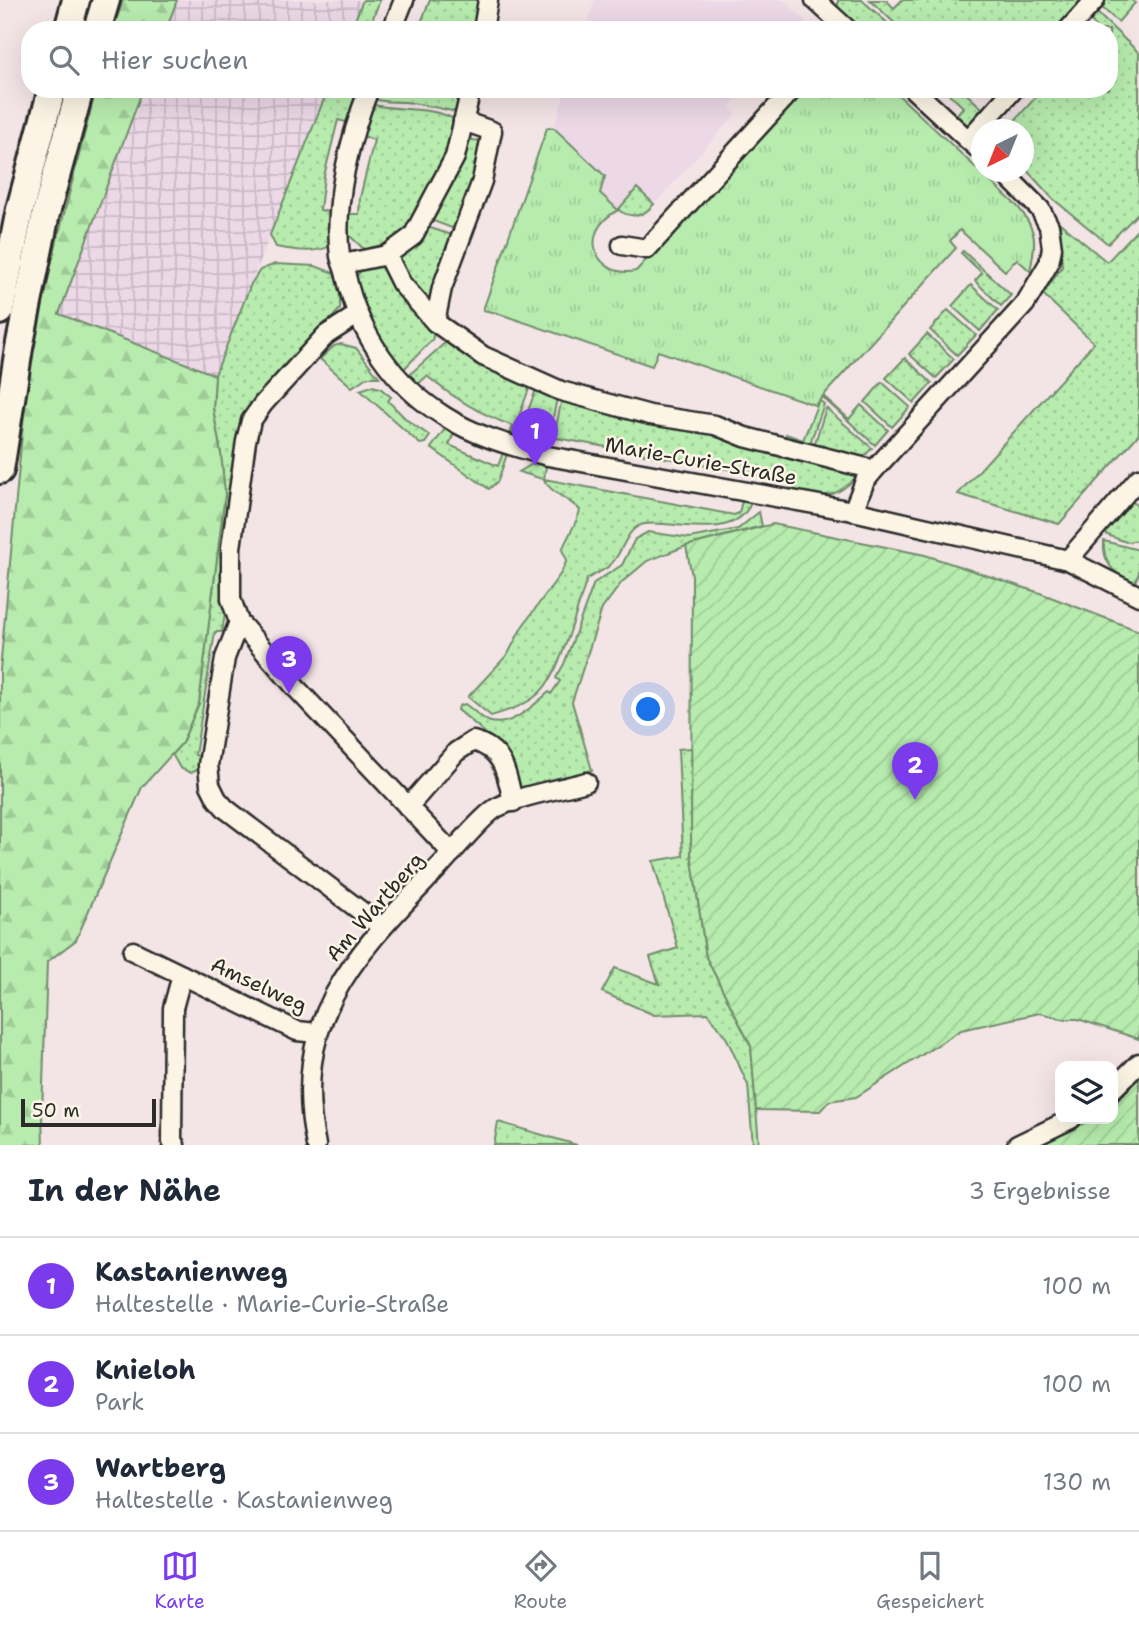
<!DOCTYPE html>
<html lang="de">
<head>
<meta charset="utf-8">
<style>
	body { margin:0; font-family:"Shantell Sans",sans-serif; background:#f2f2f3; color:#1f2937 }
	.controls { position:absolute; right:21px; bottom:21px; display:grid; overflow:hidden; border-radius:14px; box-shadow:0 7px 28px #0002 }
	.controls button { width:63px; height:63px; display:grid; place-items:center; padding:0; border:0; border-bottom:2px solid #e0e1e3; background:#fff; color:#1f2937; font:35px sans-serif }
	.compass { position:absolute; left:971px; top:119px; width:63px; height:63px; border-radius:50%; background:#fff; box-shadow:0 7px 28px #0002; rotate:223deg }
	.scale { position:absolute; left:21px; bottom:18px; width:135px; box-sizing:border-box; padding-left:7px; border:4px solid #2b2b2b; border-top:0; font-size:19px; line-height:24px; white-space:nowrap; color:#2b2b2b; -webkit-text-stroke:5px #fcf5e5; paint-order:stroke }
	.you { position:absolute; left:649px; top:710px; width:24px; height:24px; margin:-18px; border:5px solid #fff; border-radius:50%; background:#1a73e8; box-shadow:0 0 0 10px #1a73e833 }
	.badge { display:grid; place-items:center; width:46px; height:46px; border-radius:50%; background:#7c3aed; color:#fff; font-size:23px; font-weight:700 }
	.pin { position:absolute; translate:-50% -58px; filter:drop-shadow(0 2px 4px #0008) }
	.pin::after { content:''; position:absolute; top:37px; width:24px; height:21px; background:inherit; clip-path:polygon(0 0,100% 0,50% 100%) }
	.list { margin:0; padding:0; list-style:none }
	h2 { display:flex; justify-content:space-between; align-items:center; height:91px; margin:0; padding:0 28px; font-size:30px }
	h2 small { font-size:23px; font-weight:400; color:#747a83 }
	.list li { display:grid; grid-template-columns:46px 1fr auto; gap:21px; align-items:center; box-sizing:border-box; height:98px; padding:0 28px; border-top:2px solid #e0e1e3 }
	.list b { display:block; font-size:26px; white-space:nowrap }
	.list p { margin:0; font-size:23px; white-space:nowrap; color:#747a83 }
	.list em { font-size:23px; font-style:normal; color:#747a83 }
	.icon { flex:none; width:38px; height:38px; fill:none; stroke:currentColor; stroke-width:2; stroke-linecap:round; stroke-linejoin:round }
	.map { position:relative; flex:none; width:1139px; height:1145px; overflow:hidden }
	.search { position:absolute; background:#fff; box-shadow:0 7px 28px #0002; left:21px; right:21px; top:21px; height:77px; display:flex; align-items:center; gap:18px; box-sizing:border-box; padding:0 24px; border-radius:28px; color:#747a83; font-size:26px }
	.sheet { height:385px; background:#fff }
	nav { display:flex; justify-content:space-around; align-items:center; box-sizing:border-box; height:98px; border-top:2px solid #e0e1e3; background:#fff; font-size:19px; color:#747a83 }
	nav a { display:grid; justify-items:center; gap:4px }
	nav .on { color:#7c3aed }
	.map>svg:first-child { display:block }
</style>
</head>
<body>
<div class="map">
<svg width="1139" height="1145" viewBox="0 0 1139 1145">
	<defs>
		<pattern id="industrial-grid" width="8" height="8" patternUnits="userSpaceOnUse" patternTransform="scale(1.75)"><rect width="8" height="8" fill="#ecd8e7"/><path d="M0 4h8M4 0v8" fill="none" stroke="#cbbac6"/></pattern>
		<pattern id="grass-dots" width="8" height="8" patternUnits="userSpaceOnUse" patternTransform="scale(1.75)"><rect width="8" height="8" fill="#b7ecae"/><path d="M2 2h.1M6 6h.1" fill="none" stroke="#9ecb96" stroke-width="1.8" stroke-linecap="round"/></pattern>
		<pattern id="forest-firs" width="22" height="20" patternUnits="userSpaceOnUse" patternTransform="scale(1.75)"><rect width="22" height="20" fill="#b7ecae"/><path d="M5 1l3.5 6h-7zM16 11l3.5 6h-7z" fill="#9ecb96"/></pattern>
		<pattern id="park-tufts" width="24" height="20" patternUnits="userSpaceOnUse" patternTransform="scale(1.75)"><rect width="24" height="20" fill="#b7ecae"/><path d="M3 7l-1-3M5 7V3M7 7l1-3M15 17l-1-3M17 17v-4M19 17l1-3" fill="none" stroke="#9ecb96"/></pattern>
		<pattern id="garden-furrows" width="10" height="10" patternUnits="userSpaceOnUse" patternTransform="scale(1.75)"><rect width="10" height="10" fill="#b7ecae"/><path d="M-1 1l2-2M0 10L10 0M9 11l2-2" fill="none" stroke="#9ecb96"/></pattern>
	</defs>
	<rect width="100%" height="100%" fill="#f3e4e6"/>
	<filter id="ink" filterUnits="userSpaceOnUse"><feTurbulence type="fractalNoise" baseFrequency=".0143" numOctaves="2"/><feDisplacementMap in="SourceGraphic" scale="14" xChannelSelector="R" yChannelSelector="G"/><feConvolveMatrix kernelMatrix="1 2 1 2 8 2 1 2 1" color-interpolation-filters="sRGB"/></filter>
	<g filter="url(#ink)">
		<g fill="#ecd8e7">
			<path d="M595,0H783L806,21L799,30H585Z"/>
			<path d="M566,89H745L729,107L736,114L654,204L637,189L618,210L600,193L605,176L554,128Z"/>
		</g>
		<g fill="url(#industrial-grid)">
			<path d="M177,0H363L351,30H166Z"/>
			<path d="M143,89H328L215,375L58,315Z"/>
		</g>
		<g fill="url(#grass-dots)" stroke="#718c6c" stroke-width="2">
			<path d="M363,0H380L371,23L384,30H351Z"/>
			<path d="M430,0H482L478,30H418Z"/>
			<path d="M838,0H862L895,30H878L874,27L871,30H861L838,9Z"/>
			<path d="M870,0H886L894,8L902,0H1089L1061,30H902Z"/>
			<path d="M1105,0H1132L1135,3L1118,22L1100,6Z"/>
			<path d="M1096,12L1139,53V212L1108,244L1052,198L1024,167V130H1000L1007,122L1011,125L1043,89H1109V30H1098L1090,19Z"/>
			<path d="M328,89H358L359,94L350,123L338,120L324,176L320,210L329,212L331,217L330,246C316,254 292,250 276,247L270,235Z"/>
			<path d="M379,89H468L461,111L456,112C439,108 422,104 404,102C393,101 385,103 375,99Z"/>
			<path d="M944,89H961L984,110L972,128L964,127L954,118L963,107Z"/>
			<path d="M374,105C400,111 432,106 456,120L453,148L403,241L368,253L349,235L348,214H359L360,198L374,140L363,136Z"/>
			<path d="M463,139L481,141V160L457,230L428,219Z"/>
			<path d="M637,188L654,204C643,217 632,219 618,210Z"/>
			<path d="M1060,223L1107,262L1139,228V434L1059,524L958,494L1094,343L1043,294L1062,267Z"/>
			<path d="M424,226L455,236L433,310L418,299L397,259L415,244Z"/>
			<path d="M963,251L1011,295L1001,306L975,281L982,273L961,253Z"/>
			<path d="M380,262L418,317L435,330L432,340L403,370H401C380,341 366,313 354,279L368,263Z"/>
			<path d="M275,264L315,266L334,273L340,291V309L252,406C231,455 224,513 222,567C222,578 225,588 226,599C226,610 224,621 222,632H215L195,755L201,757L199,769L191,773L180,768L172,754L182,743L199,703L225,494L221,454L213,409L215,375L251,284L260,270Z"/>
			<path d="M971,285L998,310L980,331L952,306Z"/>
			<path d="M948,310L976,335L957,355L930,330Z"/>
			<path d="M927,334L954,359L936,378L909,354Z"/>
			<path d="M447,341L530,386L511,438L509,437L513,426C480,414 453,398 427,376L416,386L408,376Z"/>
			<path d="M341,344L356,348L379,377H367L352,387L320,359L334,346Z"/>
			<path d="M905,358L932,383L914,403L886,378Z"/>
			<path d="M882,382L910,407L892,427L865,402Z"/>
			<path d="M372,386L380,388L391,397L388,401L407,420L430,436L425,443L420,444L360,390Z"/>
			<path d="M537,387L558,393L547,449L544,448L547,436L521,429Z"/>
			<path d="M563,394L713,428L859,474C834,501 825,497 790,492L792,481L557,438L554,436Z"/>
			<path d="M822,395L849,419L861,405L888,430L875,445L821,396Z"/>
			<path d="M819,400L824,404L809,446L783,443L786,434L803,440Z"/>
			<path d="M826,408L872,448L861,460L813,449Z"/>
			<path d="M445,429L454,433L449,445L498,466L503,453L507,454L498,481L489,489L431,448Z"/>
			<path d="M534,463L546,466L544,479L734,515L739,513L742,501L751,503C733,543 677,520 645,524C626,526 623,554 610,565C604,571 594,574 587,579C576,610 561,675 537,695C524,706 507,711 491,716L468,697L508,654L522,627L561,573L567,560L562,550C566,540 579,518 580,510C568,498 552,494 543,479L519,472Z"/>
			<path d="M1131,500L1139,508V540L1126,542L1107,535L1104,531Z"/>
			<path d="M759,512L762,526L686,546L647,561L622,582L602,609L572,702L592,770L521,791C516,756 484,731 458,710L459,706L465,704C472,709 480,717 488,721C509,730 535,704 549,692L551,694L560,681L556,678L564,664L594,583L622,565L635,539L648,532L689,538L738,529Z"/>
			<path d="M1104,541L1139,550V573L1134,584C1115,575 1102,563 1104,541Z"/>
			<path d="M692,748L691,852L706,957L751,1046L759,1145H753L748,1085L727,1039L708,1013L654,1015L602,992L615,968L659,984L650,957L678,948L653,861L683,856L678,749Z"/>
			<path d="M498,1122L577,1145H494Z"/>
		</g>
		<g fill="url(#forest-firs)" stroke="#718c6c" stroke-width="2">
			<path d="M123,0H177L166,30H113Z"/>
			<path d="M96,89H143L59,314L215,375L213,409L221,454L225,494L199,703L182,743L142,787L76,940L47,962L42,1115L43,1145H0V670L27,381L40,307Z"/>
		</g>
		<path fill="url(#park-tufts)" stroke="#718c6c" stroke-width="2" d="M801,89H892L1018,207C1038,231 1036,242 1030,271L1017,259L1005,271L960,230L950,241L956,248L815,405L658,351L652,366L497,313L483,310L547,128H554L605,176L600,193L618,210C575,233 597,279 636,271Z"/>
		<g fill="url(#garden-furrows)" stroke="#718c6c" stroke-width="2">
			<path d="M773,524L925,555L1040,593L1139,631V1039L1078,1019H1063L1040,1013L961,1030L856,1097L829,1101L820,1111L756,1110L751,1046L706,957L691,852L692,576L686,546Z"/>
			<path d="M1139,1077V1145H1038L1093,1119H1113V1106Z"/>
		</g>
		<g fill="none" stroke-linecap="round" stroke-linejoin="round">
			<g stroke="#2b2b2b" stroke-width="23">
				<g id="street">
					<path d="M815,0L848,30"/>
					<path d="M392,30L404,0"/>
					<path d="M483,30L488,0"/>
					<path d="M1068,30L1095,0"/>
					<path d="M369,89C350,137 333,204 340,256C341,262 345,269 346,276C359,334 393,384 444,416C475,436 512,446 548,456L853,511L1068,560L1139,596"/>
					<path d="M471,89L455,157L413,236L387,255L401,283L435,322L483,356L561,391L650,415L715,425L745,437L874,470"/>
					<path d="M913,89L968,140"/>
					<path d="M982,152L968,140L1014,89"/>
					<path d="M622,245L647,249L793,89"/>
					<path d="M343,264L387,255"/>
					<path d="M357,315L326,335L263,404L251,421L246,441L231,548V599L239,622L296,688L452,853"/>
					<path d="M435,322L442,288L482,181L492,131L463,121"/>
					<path d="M853,511L865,481L874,470L1025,304L1049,263L1052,248L1049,226L1040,209L1003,172"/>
					<path d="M1068,560L1139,478"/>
					<path d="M239,622L225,658L208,765L210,785L217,799L226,809L382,927"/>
					<path d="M408,807L456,752L473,741C504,749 507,774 513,802"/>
					<path d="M133,951L297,1031L317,1033"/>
					<path d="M1113,1089L1139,1063"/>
					<path d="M175,1145L172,1142L173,1008L182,975"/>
					<path d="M316,1145C289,1017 358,952 439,867C450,855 486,812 498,807C525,794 558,790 586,782"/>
					<path d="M1017,1145L1071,1119"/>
				</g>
			</g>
			<g stroke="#2b2b2b" stroke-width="32">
				<g id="primary">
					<path d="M68,30L76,0"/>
					<path d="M97,30L106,0"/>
					<path d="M0,311L20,209L52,89"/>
					<path d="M0,470L19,348L46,213L80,89"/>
				</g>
			</g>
			<use href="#street" stroke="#fcf5e5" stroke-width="18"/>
			<use href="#primary" stroke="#fcf5e5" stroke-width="26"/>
		</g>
	</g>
	<g text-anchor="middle" stroke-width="5" stroke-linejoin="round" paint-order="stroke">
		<g font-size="21" fill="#2b2b2b" stroke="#fcf5e5">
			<text transform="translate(701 461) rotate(10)" y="7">Marie-Curie-Straße</text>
			<text transform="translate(375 907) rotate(-49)" y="7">Am Wartberg</text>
			<text transform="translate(259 985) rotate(25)" y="7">Amselweg</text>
		</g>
	</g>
</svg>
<div class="controls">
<button><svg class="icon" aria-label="layers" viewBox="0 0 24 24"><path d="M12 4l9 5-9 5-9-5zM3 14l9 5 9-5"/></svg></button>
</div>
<svg class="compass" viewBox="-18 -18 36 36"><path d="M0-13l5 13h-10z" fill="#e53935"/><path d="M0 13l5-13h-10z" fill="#747a83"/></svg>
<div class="scale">50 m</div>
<div class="you"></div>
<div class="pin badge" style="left:535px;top:466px">1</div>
<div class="pin badge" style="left:915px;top:800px">2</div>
<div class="pin badge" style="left:289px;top:694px">3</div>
<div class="search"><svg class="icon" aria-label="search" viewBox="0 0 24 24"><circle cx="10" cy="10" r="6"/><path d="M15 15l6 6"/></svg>Hier suchen</div>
</div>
<section class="sheet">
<h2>In der Nähe<small>3 Ergebnisse</small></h2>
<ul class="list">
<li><span class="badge">1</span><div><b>Kastanienweg</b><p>Haltestelle · Marie-Curie-Straße</p></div><em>100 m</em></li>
<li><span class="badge">2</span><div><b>Knieloh</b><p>Park</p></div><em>100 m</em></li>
<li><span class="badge">3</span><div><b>Wartberg</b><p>Haltestelle · Kastanienweg</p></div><em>130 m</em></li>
</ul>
</section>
<nav>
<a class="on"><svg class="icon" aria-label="map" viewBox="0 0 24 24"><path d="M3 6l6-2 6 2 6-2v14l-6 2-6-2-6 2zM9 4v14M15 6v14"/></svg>Karte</a>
<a><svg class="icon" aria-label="directions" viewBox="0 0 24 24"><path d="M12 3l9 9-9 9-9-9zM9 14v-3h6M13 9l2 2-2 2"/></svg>Route</a>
<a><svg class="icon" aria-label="saved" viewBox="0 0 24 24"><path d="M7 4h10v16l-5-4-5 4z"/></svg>Gespeichert</a>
</nav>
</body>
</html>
